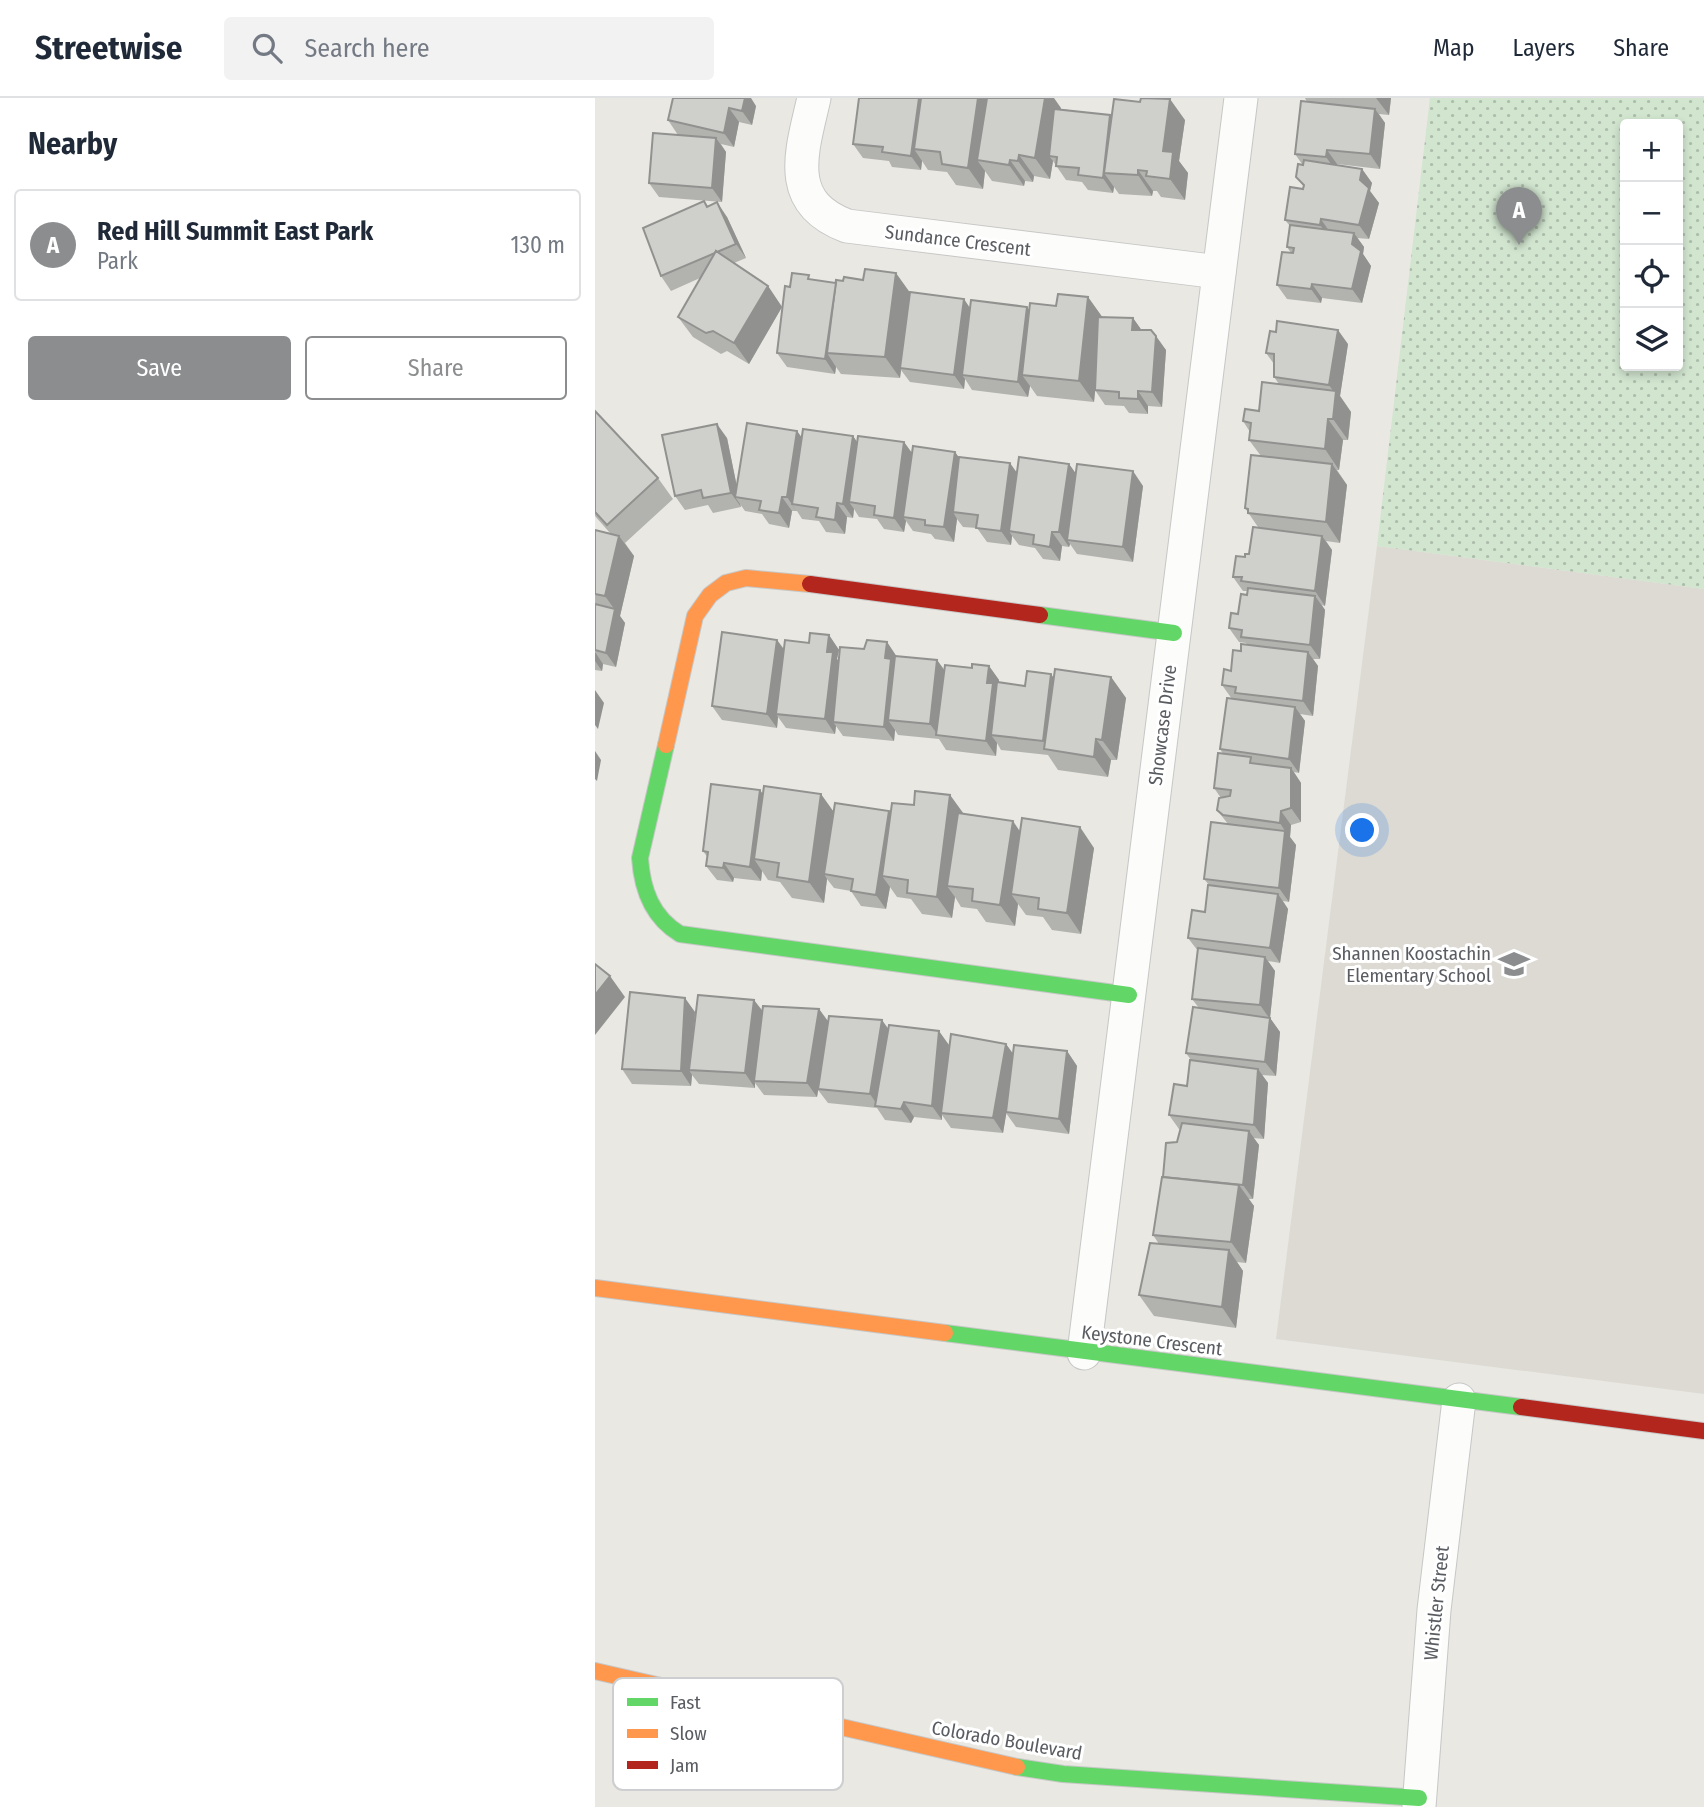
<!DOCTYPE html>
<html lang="en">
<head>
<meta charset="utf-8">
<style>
	body { margin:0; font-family:"Fira Sans Condensed",sans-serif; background:#f2f2f3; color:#1f2937 }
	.controls { position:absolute; right:21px; top:21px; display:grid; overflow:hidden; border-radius:7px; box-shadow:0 4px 10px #0003 }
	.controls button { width:63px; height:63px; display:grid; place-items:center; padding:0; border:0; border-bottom:2px solid #e0e1e3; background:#fff; color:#1f2937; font:35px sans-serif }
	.you { position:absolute; left:768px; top:733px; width:24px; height:24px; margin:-18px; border:5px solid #fff; border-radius:50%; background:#1a73e8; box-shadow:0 0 0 10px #1a73e833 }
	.badge { display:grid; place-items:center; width:46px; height:46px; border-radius:50%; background:#8b8d8e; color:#fff; font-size:23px; font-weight:700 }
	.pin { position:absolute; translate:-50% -58px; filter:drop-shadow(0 2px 4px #0008) }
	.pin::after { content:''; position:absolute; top:37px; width:24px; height:21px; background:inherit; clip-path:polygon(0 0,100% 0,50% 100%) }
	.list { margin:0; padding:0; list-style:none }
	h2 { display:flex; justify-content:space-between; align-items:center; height:91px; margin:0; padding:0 28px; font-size:30px }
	h2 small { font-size:23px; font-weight:400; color:#747a83 }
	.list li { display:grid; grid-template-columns:46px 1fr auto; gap:21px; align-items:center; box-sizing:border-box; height:112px; margin:0 14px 14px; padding:0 14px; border:2px solid #e0e1e3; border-radius:7px }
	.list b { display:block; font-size:26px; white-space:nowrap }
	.list p { margin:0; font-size:23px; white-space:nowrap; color:#747a83 }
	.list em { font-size:23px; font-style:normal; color:#747a83 }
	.actions { display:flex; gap:14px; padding:21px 28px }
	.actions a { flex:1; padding:16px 0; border:2px solid #8b8d8e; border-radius:7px; text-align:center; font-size:24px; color:#8b8d8e }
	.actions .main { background:#8b8d8e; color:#fff }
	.icon { flex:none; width:38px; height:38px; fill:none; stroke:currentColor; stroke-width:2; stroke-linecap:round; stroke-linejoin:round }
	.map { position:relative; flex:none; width:1109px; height:1709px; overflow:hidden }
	header { display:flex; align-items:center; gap:42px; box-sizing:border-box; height:98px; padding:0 35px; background:#fff; border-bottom:2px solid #e0e1e3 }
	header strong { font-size:33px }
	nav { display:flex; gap:38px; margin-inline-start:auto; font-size:24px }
	.search { width:490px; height:63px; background:#f2f2f3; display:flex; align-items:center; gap:18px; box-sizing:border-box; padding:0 24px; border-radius:7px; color:#747a83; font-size:26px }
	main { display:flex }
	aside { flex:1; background:#fff }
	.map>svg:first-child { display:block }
</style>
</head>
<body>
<header>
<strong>Streetwise</strong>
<div class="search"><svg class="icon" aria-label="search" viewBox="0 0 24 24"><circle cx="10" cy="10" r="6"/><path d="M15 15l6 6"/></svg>Search here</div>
<nav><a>Map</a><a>Layers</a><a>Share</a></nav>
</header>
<main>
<aside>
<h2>Nearby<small></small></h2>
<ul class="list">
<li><span class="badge">A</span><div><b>Red Hill Summit East Park</b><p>Park</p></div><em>130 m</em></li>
</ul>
<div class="actions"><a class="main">Save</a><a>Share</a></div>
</aside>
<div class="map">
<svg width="1109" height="1709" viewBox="0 0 1109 1709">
	<defs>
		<pattern id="park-dots" width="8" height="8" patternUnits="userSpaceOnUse" patternTransform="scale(1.75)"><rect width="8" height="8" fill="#d1e5cf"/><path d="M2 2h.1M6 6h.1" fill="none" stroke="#adbdab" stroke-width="1.8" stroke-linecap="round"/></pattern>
	</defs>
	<rect width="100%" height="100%" fill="#e9e8e3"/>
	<path fill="#dcdad3" d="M782,448L1109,491V1296L681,1241Z"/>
	<path fill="url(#park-dots)" fill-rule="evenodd" d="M835,0H1109V491L782,448ZM1030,26H1083V268H1030Z"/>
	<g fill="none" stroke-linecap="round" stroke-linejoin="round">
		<g stroke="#c6c7c6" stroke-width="35">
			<g id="street">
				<path d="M219,0C207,53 188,104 252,128L624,174"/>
				<path d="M489,1255L646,0"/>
				<path d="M824,1709L839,1512L864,1302"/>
			</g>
		</g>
		<g stroke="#c6c7c6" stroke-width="18">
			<g id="fast">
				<path d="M445,517L579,535"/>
				<path d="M71,647L45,760C47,792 57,819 85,836L534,897"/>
				<path d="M350,1235L926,1309"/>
				<path d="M422,1669L468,1676L824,1700"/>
			</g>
		</g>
		<g stroke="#c6c7c6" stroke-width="18">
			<g id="slow">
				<path d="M71,647L100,518L115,497L131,485L151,480L215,486"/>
				<path d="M0,1190L350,1235"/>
				<path d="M0,1573L422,1669"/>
			</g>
		</g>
		<g stroke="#c6c7c6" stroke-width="18">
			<g id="jam">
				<path d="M215,486L445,517"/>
				<path d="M926,1309L1109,1333"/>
			</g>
		</g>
		<use href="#street" stroke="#fcfcfb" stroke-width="33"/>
		<use href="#fast" stroke="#63d668" stroke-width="16"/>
		<use href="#slow" stroke="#ff974d" stroke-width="16"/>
		<use href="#jam" stroke="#b3261e" stroke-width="16"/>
	</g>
	<g fill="#b2b2af">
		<path d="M78,0L161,8L157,27L144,24L139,49L126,46L131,54L127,104L64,99L54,85L83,37L73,22Z"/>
		<path d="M710,0H796L794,17L784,16L790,25L785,71L742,66V67L767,71L777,85L775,93L784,105L774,141L762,140L769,149L768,156L776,168L767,205L727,200L726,205L692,201L682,187L696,155L692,149L695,128L690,122L709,89L701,79L707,66L700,56L712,4Z"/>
		<path d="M466,10V11L515,17L517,19L590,22L584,63L593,75L590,102L566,99L562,93H558L557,98L524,96L519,89L518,95L493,92L487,84L471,82L458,63L455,81L439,78L438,84L430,83L429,88L397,83L390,73L388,91L361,87L352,74L333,72L327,63L326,72L297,69L294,63L268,60L258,46Z"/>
		<path d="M109,103L113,108L132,119L151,160L139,165L173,188L187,209L154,266L132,253L126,256L98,239L83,219L105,180L76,193L66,178Z"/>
		<path d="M217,182L315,194L375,211L432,209L434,212L461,208L493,199L507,219L538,220L546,232L571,252L567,309L553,308V316L534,315L529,308L510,307L500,292V289L499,304L442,298L435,288L433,299L377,292L370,281L369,291L315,284L306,272L305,280L246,276L241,269L240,276L192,269L182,255L195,189Z"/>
		<path d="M753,246L745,298L756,314L753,342H748L744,372H742L752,387L745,445L731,443L737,452L730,508L727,507L730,512L725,561H718L723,568L718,618L705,616L710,623L704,675L699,674L706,685V724L696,727L695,739L701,747L694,804L688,803L693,811L685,865L673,863L680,873L675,920L685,934L681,978L667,977L673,985L669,1041L658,1040L664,1047L658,1101H653L659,1108L651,1165L642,1164L648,1173L641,1230L559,1218L544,1197L564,1146L558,1137L568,1079L582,1044L585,1031H584L574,1017L592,988L596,962L591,955L604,910L597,901L603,853L593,840L610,814L614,787L609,781L633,726L622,712L626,700L619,690L628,656L625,651L637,601L627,587L646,553L652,547L651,545L644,544L634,530L643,516L652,497V493H648L638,479L650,459L654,456L663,429L650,410L666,358L654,342L655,334L648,323L664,313L684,286L679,279V266L671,255Z"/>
		<path d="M0,313L63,380L78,401L30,445L39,458L25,518L30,525L21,569L8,566L7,573L0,572V432L15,435L0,418Z"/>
		<path d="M202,333L207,340L258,338L262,344H309L317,355L360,354L364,360L422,374L474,366L481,376L548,388L538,464L482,456L475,446L474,449L467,448L465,463L448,461L440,450L424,447L417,438L416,447L392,444L382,430L368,429L362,421L359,444L340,441L336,436L318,433L311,423L309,434L289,431L282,421L264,419L259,411L258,420L252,419L250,436L231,434L224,423L207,421L202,413H197L194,430L174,426L167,416L150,413L145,406L146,409L118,415L113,407L90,412L80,398L132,340L142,389Z"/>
		<path d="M234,537L244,552L242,561L244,563L269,551L292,544L301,558L342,562L350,573L394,568L404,582V584L430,588L456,576L459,581L516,579L531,600L522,662H516L513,679L463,672L453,657L406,652L402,645L401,658L351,652L344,641L303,637L300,632L299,643L248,638L241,628L240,636L191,630L183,619L182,630L127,622L117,608L182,542L189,551L214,545Z"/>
		<path d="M168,697L239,714L295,715L355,697L369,716L425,734L499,750L486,836L457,832L448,819L431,817L423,806L420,828L391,824L382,811L366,809L360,799L357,820L327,816L316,801L302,799L295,789L291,811L266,808L256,793L239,790L232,781L229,805L197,800L185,784L173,782L167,773L166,783L139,780L138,784L122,782L111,768L113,760L108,753Z"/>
		<path d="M224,911L233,923L293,930L354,947L352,968L411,946L418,956L472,953L482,968L474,1036L421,1029L411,1015L408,1035L356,1030L347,1017V1022L319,1019L316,1025L290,1022L282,1010L233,1005L223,992L222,999L169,997L160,985V990L104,986L97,977L96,988L37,986L27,971L100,914H168Z"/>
	</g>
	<g fill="#91918f">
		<path d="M148,0H156L161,8L157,27L147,13Z"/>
		<path d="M324,0H328L319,51L327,63L326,72L316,58Z"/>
		<path d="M383,0H394L382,62L390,73L388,91L373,70Z"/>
		<path d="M450,0H459L466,10L458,58H454L458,63L455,81L440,60Z"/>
		<path d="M781,0H796L794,17Z"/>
		<path d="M575,1L590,22L584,63L593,75L590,102L575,81L568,53Z"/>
		<path d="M134,10L144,24L139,49L129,35Z"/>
		<path d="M780,11L790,25L785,71L775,56Z"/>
		<path d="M515,17L525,31L509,75L519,89L518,95L508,80Z"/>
		<path d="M121,40L131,54L127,104L117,90Z"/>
		<path d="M732,52L742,66L741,73L731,59Z"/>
		<path d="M424,57L439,78L438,84L423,63Z"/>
		<path d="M415,62L430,83L429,88L414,67Z"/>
		<path d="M767,71L777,85L775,93L784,105L774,141L764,127L765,82Z"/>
		<path d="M543,72L558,93L557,98L543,77Z"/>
		<path d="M122,104L132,119L151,160L141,146Z"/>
		<path d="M726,121L736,136L735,141L725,127Z"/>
		<path d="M759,135L769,149L768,156L776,168L767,205L757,191V146Z"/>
		<path d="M301,175L316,196L305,270L306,272L305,280L290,259Z"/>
		<path d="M241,185L232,255L241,269L240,276L230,261Z"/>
		<path d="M717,186L727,200L726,205L716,191Z"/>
		<path d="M173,188L187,209L154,266L139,245Z"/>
		<path d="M493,199L508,220L499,304L484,283Z"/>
		<path d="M369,201L379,216L367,277L370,281L369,291L359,277Z"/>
		<path d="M432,209L442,223L427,277L435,288L433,299L423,284Z"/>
		<path d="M538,220L548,234L537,232Z"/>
		<path d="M743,232L753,246L745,298L756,314L753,342L738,321L741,297L734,287Z"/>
		<path d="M561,238L571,252L567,309L557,294Z"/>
		<path d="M543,293L553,308V316L543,301Z"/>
		<path d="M733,321L748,342L744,372L730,351Z"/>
		<path d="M122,326L132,340L144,399H140L145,406L146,409L136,395Z"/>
		<path d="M202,333L212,347L197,406L202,414L192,399Z"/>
		<path d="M258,338L268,353L254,404L259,411L258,420L248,406Z"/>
		<path d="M309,344L319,358L308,419L311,423L309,434L299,420Z"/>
		<path d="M360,354L370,368L358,414L362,421L359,444L349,429Z"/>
		<path d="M415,365L425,379L414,433L417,438L416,447L406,433Z"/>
		<path d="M474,366L484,380L472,442L475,446L474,449L464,434Z"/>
		<path d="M737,366L752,387L745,445L731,424Z"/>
		<path d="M538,373L548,388L538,464L528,449Z"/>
		<path d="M187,399L197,413L194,430L184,415Z"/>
		<path d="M242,405L252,419L250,436L240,422Z"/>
		<path d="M457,434L467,448L465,463L455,449Z"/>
		<path d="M24,438L39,458L25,518L30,525L21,569L11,555L20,512L10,498Z"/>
		<path d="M727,438L737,452L730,508L720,493Z"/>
		<path d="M720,498L730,512L725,561L715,547Z"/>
		<path d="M234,537L244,552L242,561L248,569L238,624L241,628L240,636L230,621L232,554Z"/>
		<path d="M182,542L192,556L181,616L183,619L182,630L172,616Z"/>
		<path d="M292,544L302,559L293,622L300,632L299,643L289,629L290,560Z"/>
		<path d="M0,554L8,566L7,573L0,563Z"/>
		<path d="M713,554L723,568L718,618L708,603Z"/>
		<path d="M342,562L352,576L343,637L335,626Z"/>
		<path d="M394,568L404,582L396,637L402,645L401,658L391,643L392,585Z"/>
		<path d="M456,576L466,591L454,652L448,643Z"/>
		<path d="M516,579L531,600L522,662L507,642Z"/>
		<path d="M0,592L9,605L3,631L0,627Z"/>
		<path d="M700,609L710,623L704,675L694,661Z"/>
		<path d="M501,641L516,662L513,679L499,659Z"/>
		<path d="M0,653L6,662L2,683L0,681Z"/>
		<path d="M696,670L706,685V724L696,710Z"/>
		<path d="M165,692L175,706L159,761L167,773L166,783L155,769Z"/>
		<path d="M226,696L241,717L229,776L232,781L229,805L214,784Z"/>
		<path d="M355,697L370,718L352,788L360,799L357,820L342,799Z"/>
		<path d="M294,713L304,728L287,778L295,789L291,811L281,797Z"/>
		<path d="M686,713L696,727L695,739L701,747L694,804L684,790L690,733L685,725Z"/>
		<path d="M418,723L432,744L416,796L423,806L420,828L405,807Z"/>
		<path d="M485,729L499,750L486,836L472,815Z"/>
		<path d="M129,765L139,780L138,784L128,770Z"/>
		<path d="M683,796L693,811L685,865L675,850Z"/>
		<path d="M670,859L680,873L675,920L685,934L681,978L670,964L675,921L665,907Z"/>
		<path d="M15,878L30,899L0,937V897Z"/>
		<path d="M90,900L100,914L94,972L97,977L96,988L86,973Z"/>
		<path d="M159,902L170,916L159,983L160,985V990L150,975Z"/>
		<path d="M224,911L234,925L222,999L212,985Z"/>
		<path d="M287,922L297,936L283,1008L275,996Z"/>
		<path d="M344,933L354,947L347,1015H346L347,1017V1022L337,1008Z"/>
		<path d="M411,946L421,960L408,1035L398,1020Z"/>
		<path d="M472,953L482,968L474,1036L464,1021Z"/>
		<path d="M663,971L673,985L669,1041L659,1027Z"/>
		<path d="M309,1004L319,1019L316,1025L306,1011Z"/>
		<path d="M654,1033L664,1047L658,1101L648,1087Z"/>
		<path d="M644,1087L659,1108L651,1165L636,1144Z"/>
		<path d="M634,1152L648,1173L641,1230L627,1209Z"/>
	</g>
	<g fill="#cfcfcc" stroke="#91918f" stroke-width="2">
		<path d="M78,0H150L147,13L134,10L129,35L73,22Z"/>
		<path d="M264,0H324L316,58L287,54L288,49L258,46Z"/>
		<path d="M326,0H383L373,70L347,66L345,54L319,51Z"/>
		<path d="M392,0H450L440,60L424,57L423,63L415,62L414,67L382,62Z"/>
		<path d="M546,0L575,1L568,53L578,54L575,81L551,78L552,73L543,72V77L509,75L519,1L545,4Z"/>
		<path d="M706,3L780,11L775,56L732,52L731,59L700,56Z"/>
		<path d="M459,11L515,17L508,80L483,77L484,70L461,68L462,59L454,58Z"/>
		<path d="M58,35L121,40L117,90L54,85Z"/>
		<path d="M709,62L767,71L765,82L774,90L764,127L726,121L725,127L690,122L695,89L708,91L709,87L701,79L703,66L708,67Z"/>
		<path d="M109,103L112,109L122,104L141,146L122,154L121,153L120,155L66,178L48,130Z"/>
		<path d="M695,127L759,135L757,146L766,153L757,191L717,186L716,191L682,187L687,154L698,155L699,150L692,149Z"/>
		<path d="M121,153L173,188L139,245L118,233L111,235L83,219Z"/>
		<path d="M270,171L301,175L290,259L232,255L241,182L248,183L249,179L268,182Z"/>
		<path d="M197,175L214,177L213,181L241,185L230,261L182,255L190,188L195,189Z"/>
		<path d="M315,194L369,201L359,277L305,270Z"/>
		<path d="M463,196L493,199L484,283L427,277L435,205L461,208Z"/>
		<path d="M376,202L432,209L423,284L367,277Z"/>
		<path d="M503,219L538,220L537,232H556L561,238L557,294L543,293V301L524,300V294L500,292Z"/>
		<path d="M682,223L743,232L734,287L679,279V256L671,255L675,233L681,234Z"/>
		<path d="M667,284L741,293L738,321H733L730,351L654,342L656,325L648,323L650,311L664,313Z"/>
		<path d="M0,313L63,380L12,427L0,414Z"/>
		<path d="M152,325L202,333L192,399H187L184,415L164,412L166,403L140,399Z"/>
		<path d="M122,326L136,395L108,400L106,392L80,398L67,337Z"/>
		<path d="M208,331L258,338L248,406L242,405L240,422L221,419L223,410L197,406Z"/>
		<path d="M263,338L309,344L299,420L279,417L280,408L254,404Z"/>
		<path d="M318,348L360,354L349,429L330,427V422L308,419Z"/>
		<path d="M656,357L737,366L731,424L653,415V411L650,410Z"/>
		<path d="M364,359L415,365L406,433L381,430L383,417L358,414Z"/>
		<path d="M424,359L474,366L464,434H457L455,449L438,446L439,437L414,433Z"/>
		<path d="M482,366L538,373L528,449L472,442Z"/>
		<path d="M658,429L727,438L720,493L646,483L647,479H638L641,458L650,459V456H654Z"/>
		<path d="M0,432L24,438L10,498L0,496Z"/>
		<path d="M653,490L720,498L715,547L646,539L647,532L634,530L636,515L643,516L646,496L652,497Z"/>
		<path d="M0,506L20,511L11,555L0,552Z"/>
		<path d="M127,534L182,542L172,616L117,608Z"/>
		<path d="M215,535L234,537L232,554H238L230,621L181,616L190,542L214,545Z"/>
		<path d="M272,542L292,544L290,560L296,561L289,629L238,624L245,549L269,551Z"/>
		<path d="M646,546L713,554L708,603L640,595L641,589L627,587L629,571L636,573L638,552L646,553Z"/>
		<path d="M300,558L342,562L335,626L293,622Z"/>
		<path d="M377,566L394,568L392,585H398L391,643L341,637L350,567L377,570Z"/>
		<path d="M460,571L516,579L507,642L501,641L499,659L449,651Z"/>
		<path d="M432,573L456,576L448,643L396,637L402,584L430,588Z"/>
		<path d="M632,600L700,609L694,661L625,651Z"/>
		<path d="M623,655L656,659L655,665L696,670V710L686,713L685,725L628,717L622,712L624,700L635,698L636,692L619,690Z"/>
		<path d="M116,686L165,692L155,769L129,765L128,770L111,768L113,754L108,753Z"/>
		<path d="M169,688L226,696L214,784L182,779L184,765L159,761Z"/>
		<path d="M320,693L355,697L342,799L312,795L313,782L287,778L297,705L319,707Z"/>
		<path d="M240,705L294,713L281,797L256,793L258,781L229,776Z"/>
		<path d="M363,715L418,723L405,807L377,803L378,791L352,788Z"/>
		<path d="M427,720L485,729L472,815L443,811L444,800L416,796Z"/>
		<path d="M616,724L690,733L684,790L609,781Z"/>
		<path d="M613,787L683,796L675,850L593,840L597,812L610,814Z"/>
		<path d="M603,850L670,859L665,907L597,901Z"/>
		<path d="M0,866L15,878L0,897Z"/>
		<path d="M35,894L90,900L86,973L27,971Z"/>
		<path d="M103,897L159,902L150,975L94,972Z"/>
		<path d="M168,908L224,911L212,985L159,983Z"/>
		<path d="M598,909L675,920L670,964L591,955Z"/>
		<path d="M234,918L287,922L275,996L223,991Z"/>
		<path d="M294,927L344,933L337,1008L309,1004L306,1011L280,1008Z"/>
		<path d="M356,936L411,946L398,1020L346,1015Z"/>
		<path d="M419,947L472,953L464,1021L411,1014Z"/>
		<path d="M595,962L663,971L659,1027L574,1017L579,986L592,988Z"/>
		<path d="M587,1025L654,1033L648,1087L568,1079L571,1045L582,1044Z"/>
		<path d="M567,1079L644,1087L636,1144L558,1137Z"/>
		<path d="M555,1145L634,1152L627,1209L544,1197Z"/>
	</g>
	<defs>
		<g id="school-bare" transform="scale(2.415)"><path d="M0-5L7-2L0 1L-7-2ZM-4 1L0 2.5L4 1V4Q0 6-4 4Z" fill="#8b8d8e" stroke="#fff" stroke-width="2.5" paint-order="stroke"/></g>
	</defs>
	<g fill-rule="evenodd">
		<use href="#school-bare" x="919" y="866"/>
	</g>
	<g text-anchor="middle" stroke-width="6" stroke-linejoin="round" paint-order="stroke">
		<g font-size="19" fill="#595c61" stroke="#fff">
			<text transform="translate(363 142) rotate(7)" y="7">Sundance Crescent</text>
			<text transform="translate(567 627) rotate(-83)" y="7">Showcase Drive</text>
			<text transform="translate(557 1242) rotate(7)" y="7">Keystone Crescent</text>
			<text transform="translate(841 1505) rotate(-84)" y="7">Whistler Street</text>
			<text transform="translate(412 1642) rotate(10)" y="7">Colorado Boulevard</text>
		</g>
		<g font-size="19" fill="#595c61" stroke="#fff" text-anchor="end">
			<text x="896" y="862">Shannen Koostachin<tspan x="896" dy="22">Elementary School</tspan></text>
		</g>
	</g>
	<rect x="18" y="1580" width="230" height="112" rx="10" fill="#fff" stroke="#cdced0" stroke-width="2"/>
	<rect x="32" y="1600" width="31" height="8" fill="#63d668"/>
	<rect x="32" y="1631" width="31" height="9" fill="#ff974d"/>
	<rect x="32" y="1663" width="31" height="8" fill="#b3261e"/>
	<g font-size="19" fill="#595c61">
		<text x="75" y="1611">Fast</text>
		<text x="75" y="1642">Slow</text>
		<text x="75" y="1674">Jam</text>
	</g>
</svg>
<div class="controls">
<button>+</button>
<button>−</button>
<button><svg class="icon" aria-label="locate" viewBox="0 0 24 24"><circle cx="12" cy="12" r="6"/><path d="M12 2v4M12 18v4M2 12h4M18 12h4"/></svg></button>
<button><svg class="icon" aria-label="layers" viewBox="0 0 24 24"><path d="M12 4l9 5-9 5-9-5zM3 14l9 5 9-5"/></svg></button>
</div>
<div class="you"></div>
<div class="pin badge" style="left:924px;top:147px">A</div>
</div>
</main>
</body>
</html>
